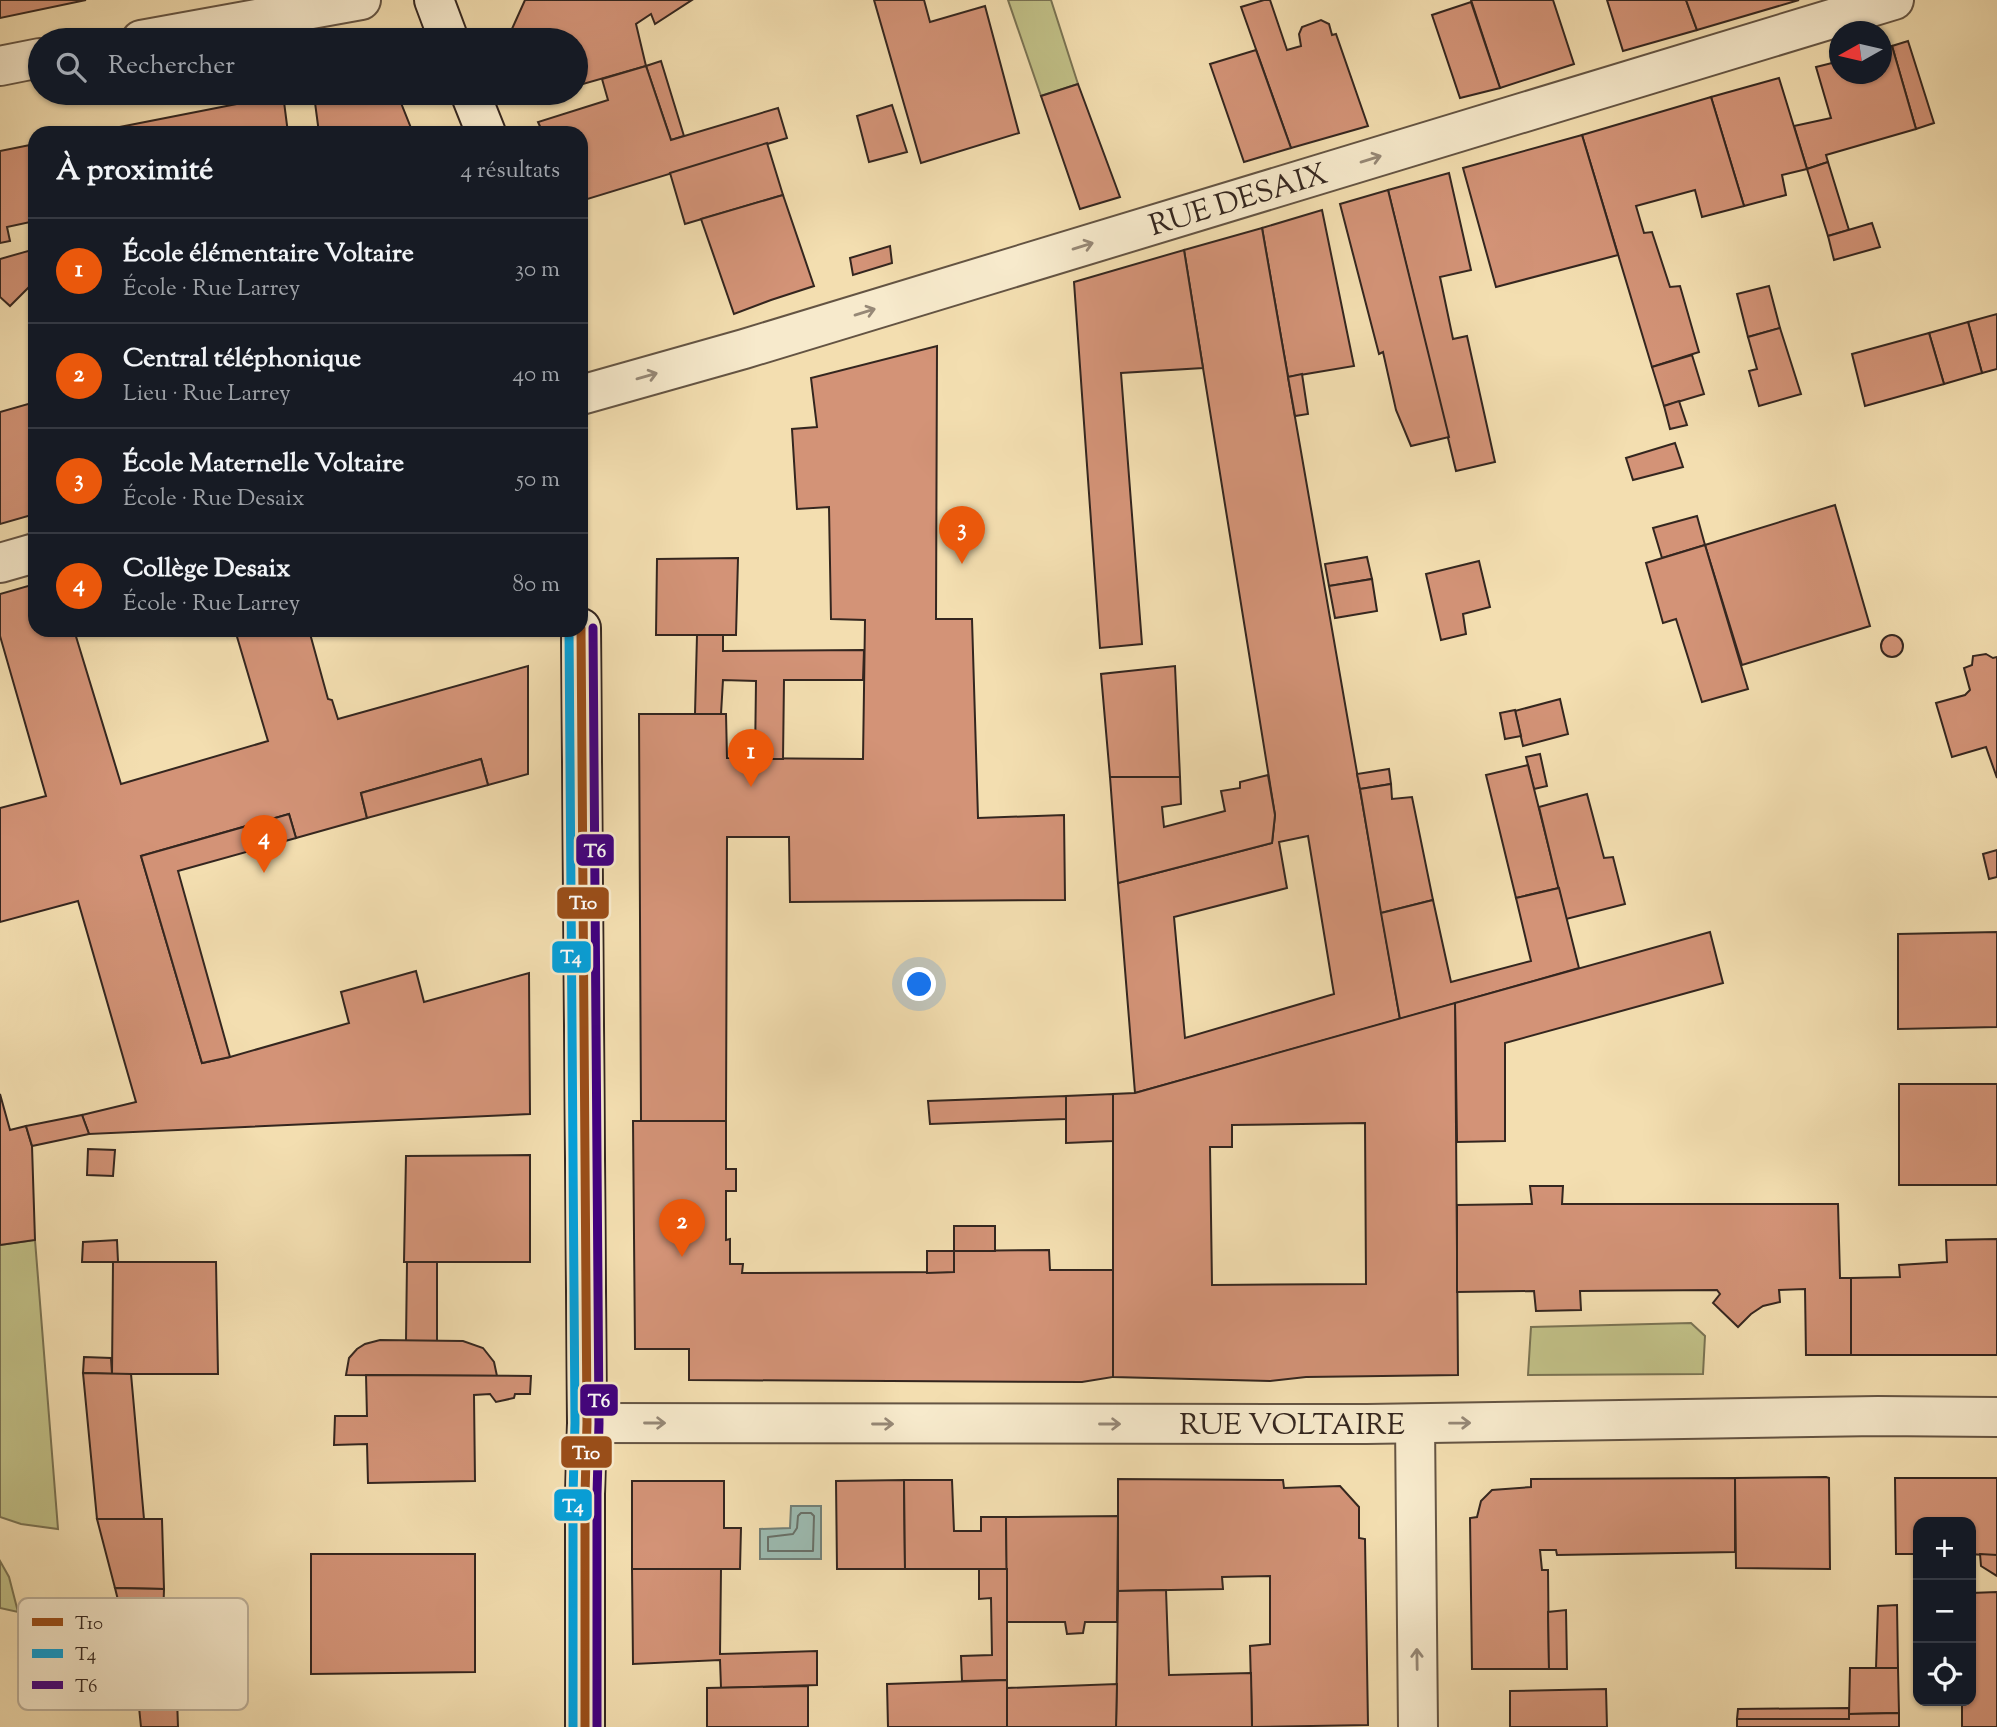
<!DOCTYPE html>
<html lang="fr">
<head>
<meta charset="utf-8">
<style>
	body { margin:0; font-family:"Sorts Mill Goudy",serif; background:#242831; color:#f1f3f6 }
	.controls { position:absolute; right:21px; bottom:21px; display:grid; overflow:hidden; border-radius:14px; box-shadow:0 2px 5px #0004 }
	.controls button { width:63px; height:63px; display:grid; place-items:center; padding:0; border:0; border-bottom:2px solid #363941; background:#171b24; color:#f1f3f6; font:35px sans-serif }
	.compass { position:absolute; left:1829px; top:21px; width:63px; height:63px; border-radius:50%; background:#171b24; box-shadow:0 2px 5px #0004; rotate:262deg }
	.you { position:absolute; left:920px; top:985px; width:24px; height:24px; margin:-18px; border:5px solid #fff; border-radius:50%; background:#1a73e8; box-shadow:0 0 0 10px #1a73e833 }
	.badge { display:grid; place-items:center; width:46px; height:46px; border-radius:50%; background:#ea580c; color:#fff; font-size:23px; font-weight:700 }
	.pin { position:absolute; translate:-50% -58px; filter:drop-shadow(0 2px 4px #0008) }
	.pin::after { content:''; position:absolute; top:37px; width:24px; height:21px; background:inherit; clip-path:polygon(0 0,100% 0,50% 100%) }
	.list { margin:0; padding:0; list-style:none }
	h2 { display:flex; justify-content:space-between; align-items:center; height:91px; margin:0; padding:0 28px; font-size:30px }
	h2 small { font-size:23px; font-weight:400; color:#9ea1a6 }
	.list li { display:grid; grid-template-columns:46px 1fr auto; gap:21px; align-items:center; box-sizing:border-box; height:105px; padding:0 28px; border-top:2px solid #363941 }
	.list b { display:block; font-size:26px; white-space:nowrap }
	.list p { margin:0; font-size:23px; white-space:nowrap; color:#9ea1a6 }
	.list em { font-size:23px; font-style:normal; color:#9ea1a6 }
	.icon { flex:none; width:38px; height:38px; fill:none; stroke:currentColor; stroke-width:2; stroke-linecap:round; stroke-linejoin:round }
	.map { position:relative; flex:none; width:1997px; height:1727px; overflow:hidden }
	.search { position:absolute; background:#171b24; box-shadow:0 2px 5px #0004; left:28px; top:28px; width:560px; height:77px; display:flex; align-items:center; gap:18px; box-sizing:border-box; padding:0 24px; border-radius:38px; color:#9ea1a6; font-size:26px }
	.panel { position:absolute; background:#171b24; box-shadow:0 2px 5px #0004; left:28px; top:126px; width:560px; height:511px; border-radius:21px }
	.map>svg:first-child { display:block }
</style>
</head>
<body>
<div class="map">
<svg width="1997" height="1727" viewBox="0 0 1997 1727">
	<rect width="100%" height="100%" fill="#f3deb0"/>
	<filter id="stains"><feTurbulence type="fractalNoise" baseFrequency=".00286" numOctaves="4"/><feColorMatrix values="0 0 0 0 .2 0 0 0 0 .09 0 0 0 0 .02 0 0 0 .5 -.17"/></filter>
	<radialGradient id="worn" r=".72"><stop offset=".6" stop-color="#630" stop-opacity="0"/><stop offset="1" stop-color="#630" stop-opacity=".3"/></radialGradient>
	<g fill="#c1c087" stroke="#7a7353" stroke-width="2">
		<path d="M1008,0H1051L1078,84L1041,96Z"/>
		<path d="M35,1240L58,1529L21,1524L0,1517V1245Z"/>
		<path d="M1691,1323L1705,1336L1703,1374L1528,1375L1531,1327Z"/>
		<path d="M0,1561L9,1577L18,1612L0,1608Z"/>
	</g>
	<path fill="#9cbbb1" stroke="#727f77" stroke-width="2" d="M791,1506H821V1559H760V1529L790,1528Z"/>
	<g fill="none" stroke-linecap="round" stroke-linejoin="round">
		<path stroke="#687068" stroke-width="2" d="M801,1513H811L814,1516L813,1551H768V1537L793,1534L797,1528L798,1516Z"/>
	</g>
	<g fill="#d39377" stroke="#34261f" stroke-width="2" fill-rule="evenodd">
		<path d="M0,0H86L0,18Z"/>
		<path d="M525,0H692L655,24L651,14L636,24L646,66L576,86V40H507Z"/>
		<path d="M874,0H924L930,22L985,6L1019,133L921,163Z"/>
		<path d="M1264,0H1270L1287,50L1301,46L1299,34L1302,27L1321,20L1329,24L1332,35L1336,34L1368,126L1291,148L1241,7Z"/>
		<path d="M1471,0H1553L1574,64L1500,88Z"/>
		<path d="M1607,0H1686L1697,30L1623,51Z"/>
		<path d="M1686,0H1799L1697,30Z"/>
		<path d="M1471,2L1500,88L1460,98L1432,15Z"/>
		<path d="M1908,41L1934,123L1916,129L1892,46Z"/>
		<path d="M1892,46L1916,129L1826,155L1828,162L1807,169L1794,126L1831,118L1816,67L1840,61V74H1882V49Z"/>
		<path d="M1256,50L1291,148L1244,162L1210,64Z"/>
		<path d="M661,61L684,136L671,140L646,66Z"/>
		<path d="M646,66L671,140L778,108L787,138L581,201V133H543L538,122L608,100L602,79Z"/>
		<path d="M1779,78L1807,169L1782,175L1786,195L1744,206L1711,97Z"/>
		<path d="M1078,84L1120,197L1080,209L1041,96Z"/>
		<path d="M322,93H397L413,133H319L314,95Z"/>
		<path d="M527,93H555L530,100Z"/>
		<path d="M283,94L288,133H89L252,101Z"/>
		<path d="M1711,97L1744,206L1702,217L1695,190L1636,206L1644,233L1652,232L1670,287L1680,286L1699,352L1652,367L1582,135Z"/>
		<path d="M892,105L907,152L869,162L857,116Z"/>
		<path d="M1582,135L1618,255L1496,287L1463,168Z"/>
		<path d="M767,143L783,195L685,224L670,173Z"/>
		<path d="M35,144V221L7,227L10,241L0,243V151Z"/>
		<path d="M1828,162L1849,230L1828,236L1807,169Z"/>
		<path d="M1449,173L1471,270L1440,277L1453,339L1467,336L1495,462L1456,471L1388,190Z"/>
		<path d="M1388,190L1449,437L1411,446L1396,410L1383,352L1379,354L1340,204Z"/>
		<path d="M783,195L814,286L771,300L734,314L701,219Z"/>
		<path d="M1322,210L1354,366L1288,377L1262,228Z"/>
		<path d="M1872,223L1880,247L1834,260L1828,236Z"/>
		<path d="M1262,228L1400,1019L1135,1093L1118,883L1272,843L1275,815L1184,250ZM1308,836L1334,994L1185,1038L1174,917L1287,888L1279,842Z"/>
		<path d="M890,246L892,263L853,275L850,258Z"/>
		<path d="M1184,250L1203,368L1121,373L1142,644L1100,648L1074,282Z"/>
		<path d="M28,251L35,257V281L10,306L0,297V259Z"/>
		<path d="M1769,286L1780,328L1748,337L1737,294Z"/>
		<path d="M1997,314V369L1982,373L1968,322Z"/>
		<path d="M1968,322L1982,373L1944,384L1929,333Z"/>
		<path d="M1780,328L1801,394L1759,406L1749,371L1757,369L1748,337Z"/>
		<path d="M1929,333L1944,384L1865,406L1852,354Z"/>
		<path d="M937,346L936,619H972L978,818L1064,815L1065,900L790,902L789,837H727L726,1121H641L639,714H726L727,758L863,759L865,620L831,619L829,507L797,509L792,429L817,427L811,378Z"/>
		<path d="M1692,355L1704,394L1664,406L1652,367Z"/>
		<path d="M1302,374L1308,414L1295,416L1288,377Z"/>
		<path d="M1679,401L1687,425L1670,429L1664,406Z"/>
		<path d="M35,402V514L0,524V412Z"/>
		<path d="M1675,443L1683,467L1633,480L1626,458Z"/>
		<path d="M1835,505L1870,626L1742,665L1705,545Z"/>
		<path d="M1697,516L1705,545L1662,558L1653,528Z"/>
		<path d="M1705,545L1748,689L1702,702L1676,619L1663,623L1646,563Z"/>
		<path d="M1367,557L1372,579L1329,586L1325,564Z"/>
		<path d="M738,558L736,635H656L657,559Z"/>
		<path d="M1479,561L1490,607L1463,614L1466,634L1441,640L1426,574Z"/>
		<path d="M1372,579L1377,611L1335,618L1329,586Z"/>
		<path d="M35,584V630H74L121,784L268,741L235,630H309L328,699L332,700L338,719L528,666V774L488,785L481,759L361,793L367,818L296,838L289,814L141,856L202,1063L230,1057L349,1023L341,992L416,971L424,1002L529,973L530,1114L89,1134L82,1115L136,1102L78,901L0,922V808L46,796L0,636V594Z"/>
		<circle cx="1892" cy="646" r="11"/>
		<path d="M697,635H723V651L864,650L863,680H784L783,759H755L756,681L723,680L721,714H695Z"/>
		<path d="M1986,654L1993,658L1997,657V778L1986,747L1952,757L1936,703L1965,695L1970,690L1964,668L1972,665L1973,656Z"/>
		<path d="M1175,666L1180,777H1110L1101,674Z"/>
		<path d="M1560,699L1568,734L1523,746L1515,711Z"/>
		<path d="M1515,710L1521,736L1505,739L1500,713Z"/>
		<path d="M1540,754L1547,786L1534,789L1526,757Z"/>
		<path d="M481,759L488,785L367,818L361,793Z"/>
		<path d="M1528,765L1559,888L1516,898L1486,775Z"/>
		<path d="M1389,769L1391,784L1360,789L1357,774Z"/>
		<path d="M1268,775L1275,815L1272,843L1118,883L1110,777H1180L1181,804L1162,807L1164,827L1225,811L1221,791L1240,788V782Z"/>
		<path d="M1391,784L1392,799L1412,797L1433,900L1381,913L1360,789Z"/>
		<path d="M1587,794L1604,858L1613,857L1625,904L1566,919L1539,807Z"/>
		<path d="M289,814L296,838L178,871L230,1057L202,1063L141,856Z"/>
		<path d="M1997,850V877L1989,879L1983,854Z"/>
		<path d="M1559,888L1579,968L1400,1019L1381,913L1433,900L1451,982L1531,961L1516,898Z"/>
		<path d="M1710,932L1723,983L1505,1043V1141L1457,1142L1455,1003Z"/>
		<path d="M1997,932V1027L1898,1029V934Z"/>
		<path d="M1455,1003L1458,1375L1306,1377L1270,1381L1113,1377V1094L1135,1093ZM1365,1123L1366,1284L1212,1285L1210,1147H1232V1125Z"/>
		<rect x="1899" y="1084" width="98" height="101"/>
		<path d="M0,1094L10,1130L26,1126L32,1146L35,1240L0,1245Z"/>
		<path d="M1113,1094V1141L1066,1143V1096Z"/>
		<path d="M1066,1096V1119L930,1124L928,1101Z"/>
		<path d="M82,1115L89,1134L32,1146L26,1126Z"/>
		<path d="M633,1121H726V1169H736V1191H726V1240L730,1239V1264H743L742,1273L954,1272V1251L1049,1250L1050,1270H1113V1377L1082,1382L689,1380V1349H635Z"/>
		<path d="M88,1149L115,1150L113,1176L87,1175Z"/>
		<path d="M530,1155V1262H404L406,1156Z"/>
		<path d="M1530,1186H1563L1562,1204H1838L1840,1278H1851V1355H1806L1805,1289L1779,1290L1780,1302L1763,1306L1751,1314L1738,1327L1713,1303L1720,1294L1717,1290L1580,1291L1581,1310L1536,1311L1534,1291L1457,1292V1205L1532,1204Z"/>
		<rect x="954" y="1226" width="41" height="25"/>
		<path d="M1997,1239V1355H1851V1278L1900,1277L1899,1265L1947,1262L1946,1240Z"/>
		<path d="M117,1240L118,1262H82L83,1242Z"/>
		<path d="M927,1251H954V1272L927,1273Z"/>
		<path d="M113,1262H216L218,1374H112Z"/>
		<path d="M407,1262H437V1341H406Z"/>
		<path d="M380,1340L463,1341L483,1348L494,1362L497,1376L346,1375L349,1358L357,1349L365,1344Z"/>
		<path d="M84,1357L111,1358L112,1374L83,1373Z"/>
		<path d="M83,1373L131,1374L144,1519H97Z"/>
		<path d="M366,1375L531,1376L530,1394H515L514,1398L496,1402L490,1394L474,1395L475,1481L368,1483L367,1444L334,1445L335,1416H367Z"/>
		<path d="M1826,1477L1829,1478L1830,1569L1736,1568L1735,1478Z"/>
		<path d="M1735,1478V1552L1557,1555L1556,1550H1540L1542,1570H1548L1549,1669H1472L1470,1518L1477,1517L1481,1501L1492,1490L1531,1487V1479Z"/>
		<path d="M1895,1478H1997V1556L1971,1554V1522H1918V1554H1896Z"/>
		<path d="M1118,1479L1283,1480L1284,1488L1340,1486L1359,1507V1538L1365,1539L1368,1725L1252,1727L1250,1646L1270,1644V1576L1222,1577L1223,1589L1118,1591Z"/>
		<path d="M904,1480L905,1569H837L836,1481Z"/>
		<path d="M904,1480H952L954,1531H981V1517H1006L1007,1569H905Z"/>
		<path d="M632,1481H724V1528H741L740,1569H632Z"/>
		<path d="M1118,1516L1117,1622H1085L1083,1633L1067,1634L1065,1622H1007L1006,1517Z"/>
		<path d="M97,1519H162L164,1589L115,1588Z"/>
		<path d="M311,1554H475V1672L311,1674Z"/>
		<path d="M1980,1554L1997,1555V1576L1981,1566Z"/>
		<path d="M632,1569H721L720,1654L817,1651V1685L721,1688L720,1660L633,1664Z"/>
		<path d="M979,1569H1007V1680L962,1681L961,1656L992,1655L991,1598L979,1599Z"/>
		<path d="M115,1588L164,1589L163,1620L125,1628Z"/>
		<path d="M1166,1590L1169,1675L1251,1673L1252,1727H1116L1118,1591Z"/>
		<path d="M1997,1592V1727H1962V1701H1971V1593Z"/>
		<path d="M1897,1605L1898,1668H1876L1878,1606Z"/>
		<path d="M1566,1610L1567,1669H1549L1548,1612Z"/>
		<path d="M1850,1668H1898L1899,1713L1849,1714Z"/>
		<path d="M1007,1680V1727H888L887,1684Z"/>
		<path d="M1117,1684L1116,1727H1007V1688Z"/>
		<path d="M808,1686V1727H707V1688Z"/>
		<path d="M1606,1689L1607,1727H1510V1691Z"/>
		<path d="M138,1697L177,1698L178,1727H141Z"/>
		<path d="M1849,1708V1719H1737L1738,1709Z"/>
		<path d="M1899,1713V1727H1737V1719H1849V1714Z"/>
	</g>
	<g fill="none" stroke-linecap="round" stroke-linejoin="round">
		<g stroke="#645443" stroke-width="42">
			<g id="street">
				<path d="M141,40L361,0"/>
				<path d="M0,66L40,58"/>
				<path d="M581,395L744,349L1894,0"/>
				<path d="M0,563L35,553"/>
				<path d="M587,1423L1367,1424L1878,1416L1997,1417"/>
				<path d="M1415,1424L1418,1727"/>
			</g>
		</g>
		<g stroke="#34261f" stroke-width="42">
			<g id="secondary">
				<path d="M434,0L449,40"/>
				<path d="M470,93L486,133"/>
				<path d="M581,628L587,1423L585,1494V1727"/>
			</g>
		</g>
		<use href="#street" stroke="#f7eacc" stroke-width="38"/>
		<use href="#secondary" stroke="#f7eacc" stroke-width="38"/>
		<g stroke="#f7eacc" stroke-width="14">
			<path id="bus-1" d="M581,628L587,1423L585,1494V1727"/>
		</g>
		<g stroke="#f7eacc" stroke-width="14">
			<path id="bus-2" d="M569,630L575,1423L573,1494V1727"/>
		</g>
		<g stroke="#f7eacc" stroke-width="14">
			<path id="bus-3" d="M593,628L599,1423L597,1494V1727"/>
		</g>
		<use href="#bus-1" stroke="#9a4e19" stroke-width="9"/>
		<use href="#bus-2" stroke="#05a0da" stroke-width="9"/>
		<use href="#bus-3" stroke="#400080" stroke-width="9"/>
	</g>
	<defs><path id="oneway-shaft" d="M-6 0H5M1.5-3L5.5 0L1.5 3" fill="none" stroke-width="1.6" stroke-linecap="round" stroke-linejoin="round" transform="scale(1.75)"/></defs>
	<g stroke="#968876">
		<use href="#oneway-shaft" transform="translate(1371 159) rotate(-17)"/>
		<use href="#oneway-shaft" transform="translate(1083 246) rotate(-17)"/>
		<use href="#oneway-shaft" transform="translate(865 312) rotate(-17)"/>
		<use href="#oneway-shaft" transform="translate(647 376) rotate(-16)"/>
		<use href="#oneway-shaft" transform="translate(655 1423)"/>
		<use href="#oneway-shaft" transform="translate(1460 1423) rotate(-1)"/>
		<use href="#oneway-shaft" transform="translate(883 1424)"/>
		<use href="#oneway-shaft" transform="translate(1110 1424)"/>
		<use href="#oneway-shaft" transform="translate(1417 1659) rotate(-91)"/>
	</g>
	<g text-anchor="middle" stroke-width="5" stroke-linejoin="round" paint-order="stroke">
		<g font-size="30" fill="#34261f" stroke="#f7eacc">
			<text transform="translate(1238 199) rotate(-17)" y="10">RUE DESAIX</text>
			<text x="1292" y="1434">RUE VOLTAIRE</text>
		</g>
	</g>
	<rect x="18" y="1598" width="230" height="112" rx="10" fill="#f7eacc" stroke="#bcaf98" stroke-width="2"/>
	<rect x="32" y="1618" width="31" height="8" fill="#9a4e19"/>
	<rect x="32" y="1649" width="31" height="9" fill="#05a0da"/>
	<rect x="32" y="1681" width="31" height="8" fill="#400080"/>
	<g font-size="19" fill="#34261f">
		<text x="75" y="1629">T10</text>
		<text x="75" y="1660">T4</text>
		<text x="75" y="1692">T6</text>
	</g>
	<g stroke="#f7eacc" stroke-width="2.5">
		<rect x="575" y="833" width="40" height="34" rx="7" fill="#400080"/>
		<rect x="556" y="886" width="54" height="34" rx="7" fill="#9a4e19"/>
		<rect x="551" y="940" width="41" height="34" rx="7" fill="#05a0da"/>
		<rect x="579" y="1383" width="40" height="34" rx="7" fill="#400080"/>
		<rect x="560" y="1435" width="53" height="34" rx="7" fill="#9a4e19"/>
		<rect x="553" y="1488" width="40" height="34" rx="7" fill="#05a0da"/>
	</g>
	<g font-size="19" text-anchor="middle" font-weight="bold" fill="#fff">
		<text x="595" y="857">T6</text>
		<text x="583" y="909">T10</text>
		<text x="571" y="963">T4</text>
		<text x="599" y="1407">T6</text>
		<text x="586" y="1459">T10</text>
		<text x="573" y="1512">T4</text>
	</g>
	<rect width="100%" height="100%" filter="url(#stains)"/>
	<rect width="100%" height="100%" fill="url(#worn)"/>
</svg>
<div class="controls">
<button>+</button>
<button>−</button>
<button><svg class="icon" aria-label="locate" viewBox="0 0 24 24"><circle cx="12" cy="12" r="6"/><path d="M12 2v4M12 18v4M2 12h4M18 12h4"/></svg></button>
</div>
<svg class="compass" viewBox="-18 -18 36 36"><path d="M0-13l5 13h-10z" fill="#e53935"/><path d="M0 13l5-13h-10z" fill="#9ea1a6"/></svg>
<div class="you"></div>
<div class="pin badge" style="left:751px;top:787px">1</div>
<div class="pin badge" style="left:682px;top:1257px">2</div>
<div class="pin badge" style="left:962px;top:564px">3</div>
<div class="pin badge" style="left:264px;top:873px">4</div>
<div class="search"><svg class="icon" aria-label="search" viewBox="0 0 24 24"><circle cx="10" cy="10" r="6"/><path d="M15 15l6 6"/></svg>Rechercher</div>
<section class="panel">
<h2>À proximité<small>4 résultats</small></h2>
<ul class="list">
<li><span class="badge">1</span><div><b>École élémentaire Voltaire</b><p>École · Rue Larrey</p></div><em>30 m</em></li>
<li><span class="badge">2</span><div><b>Central téléphonique</b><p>Lieu · Rue Larrey</p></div><em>40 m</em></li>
<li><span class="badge">3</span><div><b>École Maternelle Voltaire</b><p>École · Rue Desaix</p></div><em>50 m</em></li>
<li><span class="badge">4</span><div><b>Collège Desaix</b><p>École · Rue Larrey</p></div><em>80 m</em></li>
</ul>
</section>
</div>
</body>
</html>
